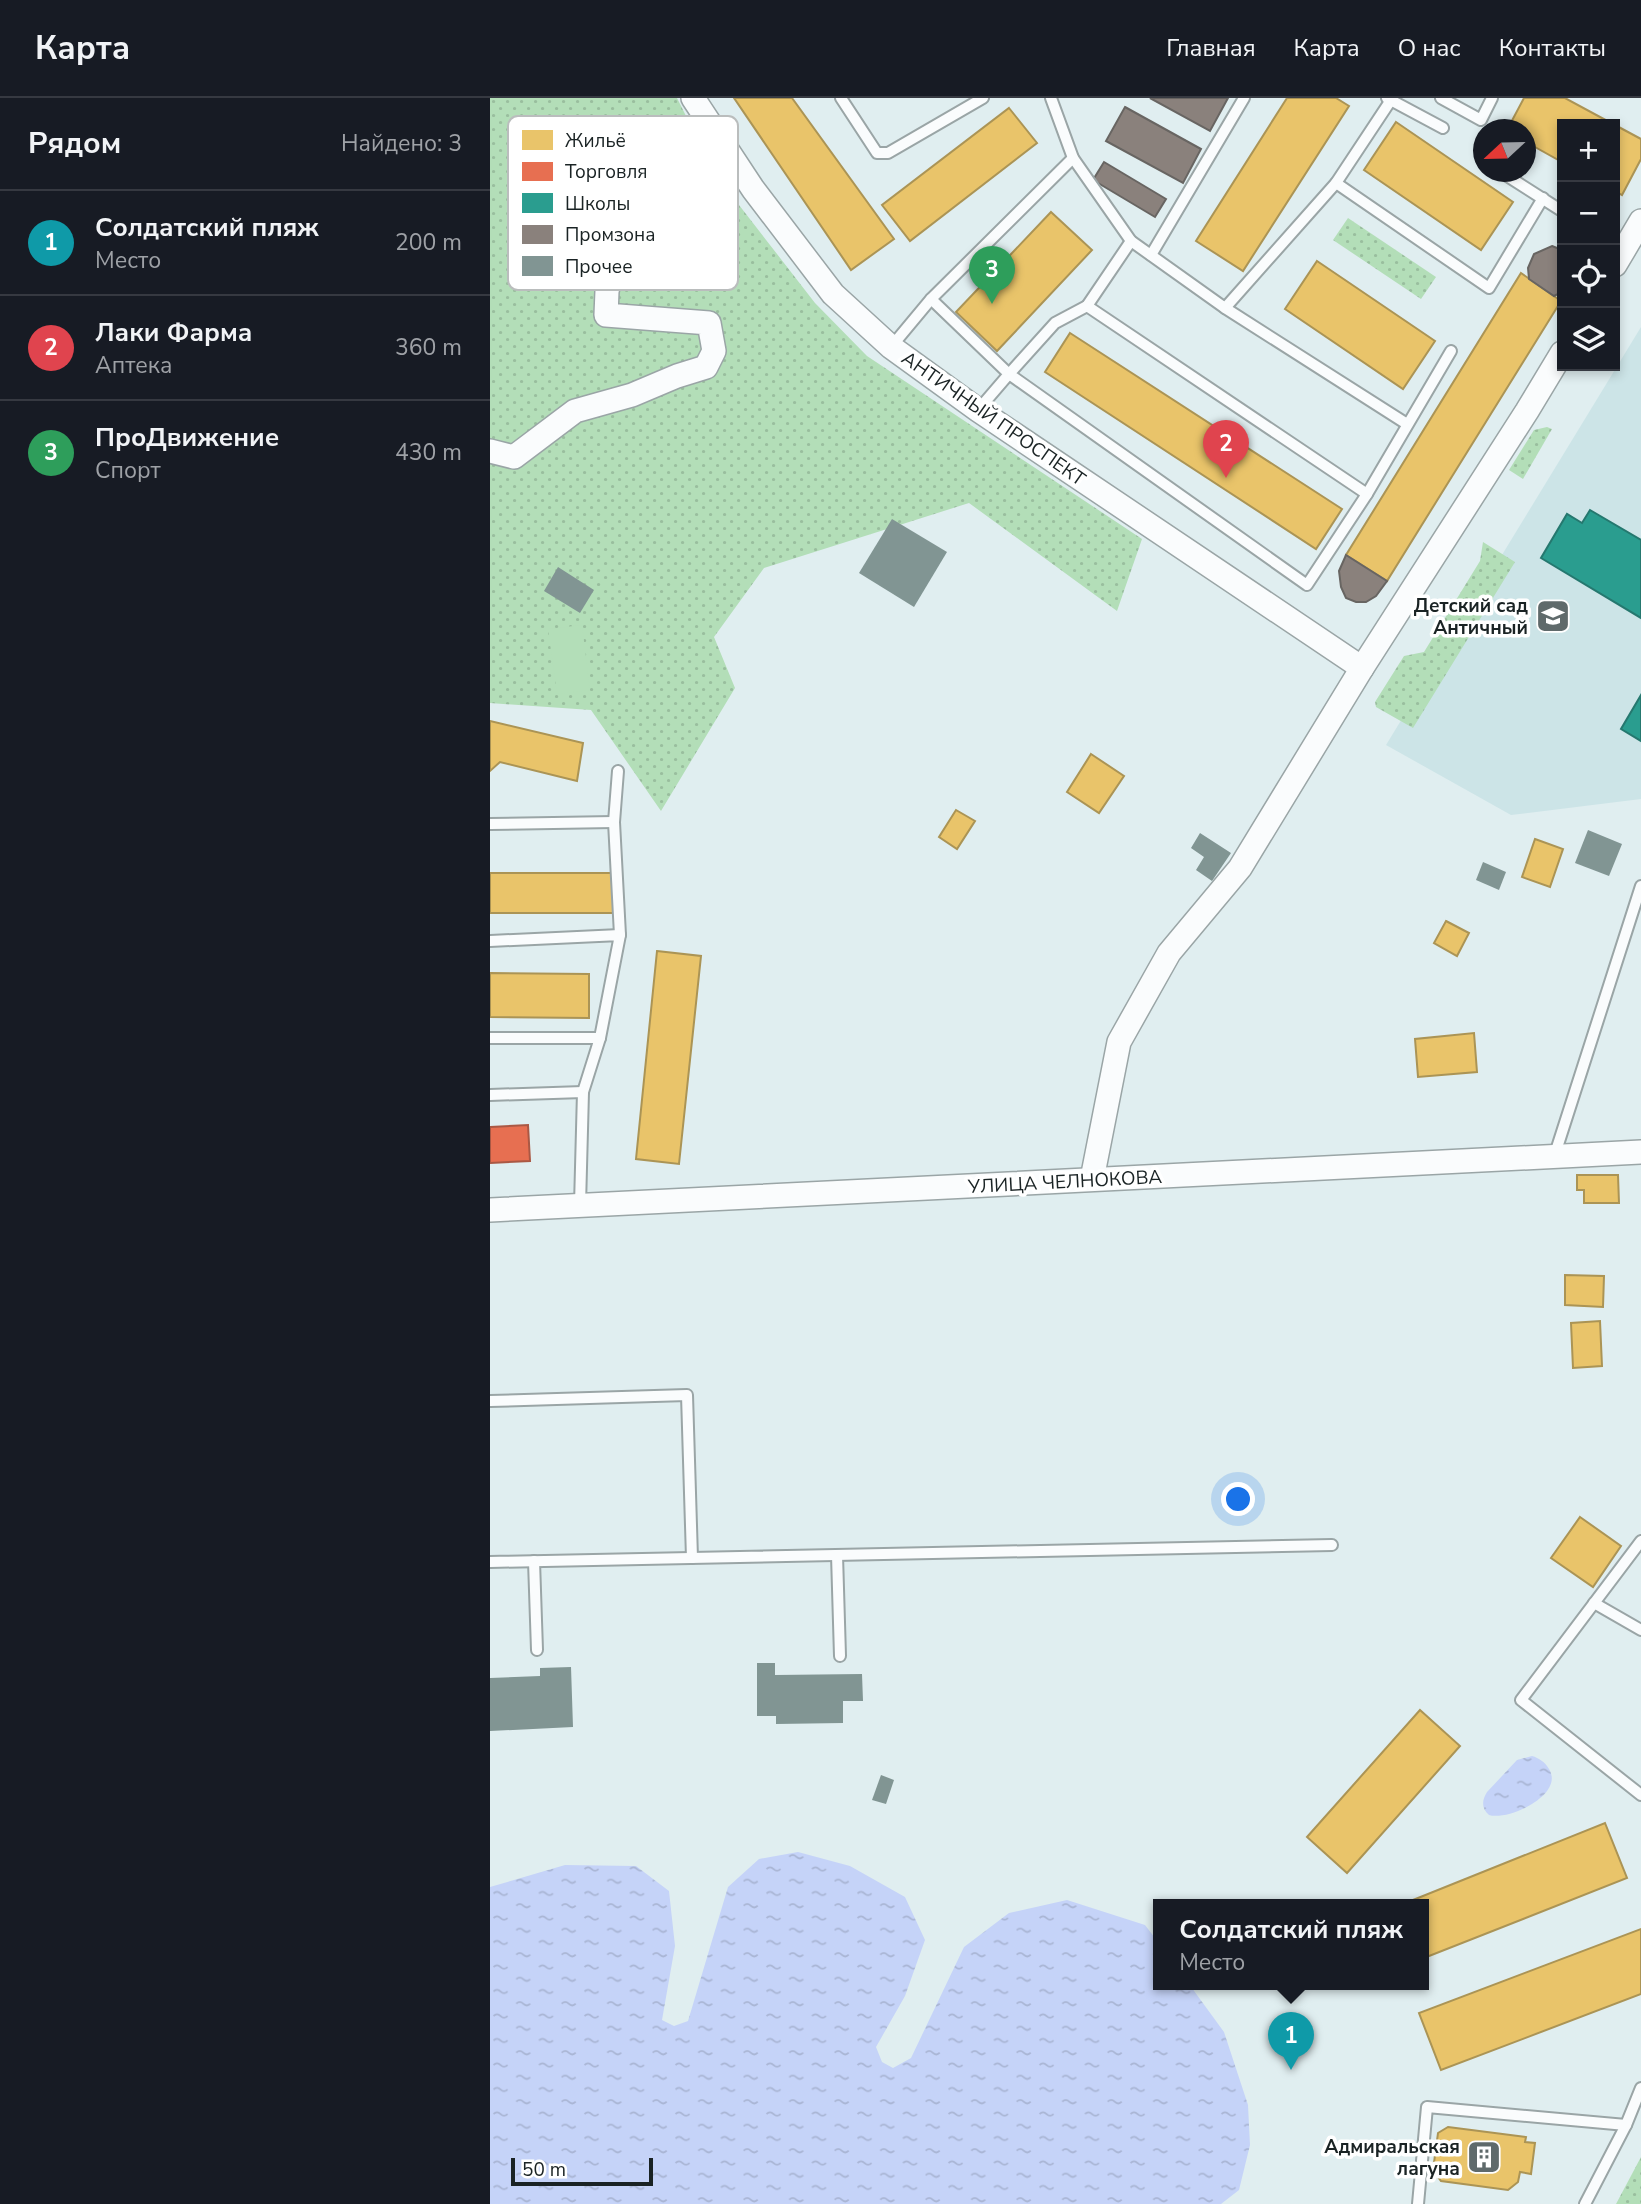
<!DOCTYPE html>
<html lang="ru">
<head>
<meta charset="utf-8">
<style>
	body { margin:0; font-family:"Nunito Sans",sans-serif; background:#242831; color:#f1f3f6 }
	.controls { position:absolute; right:21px; top:21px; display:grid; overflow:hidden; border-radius:0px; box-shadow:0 4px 10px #0003 }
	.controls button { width:63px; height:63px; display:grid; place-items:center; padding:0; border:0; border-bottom:2px solid #363941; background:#171b24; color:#f1f3f6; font:35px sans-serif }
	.compass { position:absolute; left:983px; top:21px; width:63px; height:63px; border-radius:50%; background:#171b24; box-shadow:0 4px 10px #0003; rotate:248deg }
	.scale { position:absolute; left:21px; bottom:18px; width:142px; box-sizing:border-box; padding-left:7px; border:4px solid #1a2324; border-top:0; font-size:19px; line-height:24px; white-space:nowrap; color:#1a2324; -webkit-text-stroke:5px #fff; paint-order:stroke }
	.you { position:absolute; left:749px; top:1402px; width:24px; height:24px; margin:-18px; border:5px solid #fff; border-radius:50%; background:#1a73e8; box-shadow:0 0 0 10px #1a73e833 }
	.badge { display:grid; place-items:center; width:46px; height:46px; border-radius:50%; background:#5f6a6b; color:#fff; font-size:23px; font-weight:700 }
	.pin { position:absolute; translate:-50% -58px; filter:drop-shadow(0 2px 4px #0008) }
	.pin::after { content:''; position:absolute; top:37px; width:24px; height:21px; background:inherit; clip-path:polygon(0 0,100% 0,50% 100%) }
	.popup { position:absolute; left:663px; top:1801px; width:276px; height:91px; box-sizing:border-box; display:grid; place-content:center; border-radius:0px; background:#171b24; filter:drop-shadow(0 2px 5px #0005); font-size:23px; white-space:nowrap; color:#9ea1a6 }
	.popup b { font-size:26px; color:#f1f3f6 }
	.popup::after { content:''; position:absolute; left:50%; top:100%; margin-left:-14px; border:14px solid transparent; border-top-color:#171b24 }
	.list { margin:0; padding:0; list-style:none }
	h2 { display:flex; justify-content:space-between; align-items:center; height:91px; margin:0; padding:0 28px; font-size:30px }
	h2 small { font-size:23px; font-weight:400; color:#9ea1a6 }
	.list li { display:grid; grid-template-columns:46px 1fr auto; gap:21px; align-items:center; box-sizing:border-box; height:105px; padding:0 28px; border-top:2px solid #363941 }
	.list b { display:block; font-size:26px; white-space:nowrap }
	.list p { margin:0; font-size:23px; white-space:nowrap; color:#9ea1a6 }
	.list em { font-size:23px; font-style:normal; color:#9ea1a6 }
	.icon { flex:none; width:38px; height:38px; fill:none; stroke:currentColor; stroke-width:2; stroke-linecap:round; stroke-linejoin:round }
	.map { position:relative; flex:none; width:1151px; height:2106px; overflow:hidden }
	header { display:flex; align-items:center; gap:42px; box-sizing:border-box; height:98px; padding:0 35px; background:#171b24; border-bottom:2px solid #363941 }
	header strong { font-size:33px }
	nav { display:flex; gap:38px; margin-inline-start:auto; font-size:24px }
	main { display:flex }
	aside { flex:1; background:#171b24 }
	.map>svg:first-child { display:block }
</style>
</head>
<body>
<header>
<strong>Карта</strong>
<nav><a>Главная</a><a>Карта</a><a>О нас</a><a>Контакты</a></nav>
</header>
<main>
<aside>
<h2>Рядом<small>Найдено: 3</small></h2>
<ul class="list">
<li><span class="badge" style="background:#0f9aa8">1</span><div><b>Солдатский пляж</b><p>Место</p></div><em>200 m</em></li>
<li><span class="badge" style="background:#e0444e">2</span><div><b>Лаки Фарма</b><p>Аптека</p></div><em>360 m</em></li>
<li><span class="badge" style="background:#2e9e5b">3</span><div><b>ПроДвижение</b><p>Спорт</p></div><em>430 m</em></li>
</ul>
</aside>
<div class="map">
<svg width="1151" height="2106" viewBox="0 0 1151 2106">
	<defs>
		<pattern id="grass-dots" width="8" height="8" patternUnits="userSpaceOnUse" patternTransform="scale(1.75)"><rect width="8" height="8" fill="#b3deb8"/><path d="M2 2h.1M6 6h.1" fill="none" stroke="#99be9e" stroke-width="1.8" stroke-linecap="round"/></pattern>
		<pattern id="water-ripples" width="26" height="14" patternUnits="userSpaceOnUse" patternTransform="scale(1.75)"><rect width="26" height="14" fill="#c5d3f8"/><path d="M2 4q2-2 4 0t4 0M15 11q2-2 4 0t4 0" fill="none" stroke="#a9b5d4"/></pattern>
	</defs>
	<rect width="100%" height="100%" fill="#e0eef0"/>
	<path fill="#cce4e7" d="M1151,229V701L1021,717L896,647Z"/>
	<g fill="url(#grass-dots)">
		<path d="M0,0H187L225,76L325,205L377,258L652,441L627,513L479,405L274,470L224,539L245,590L171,713L101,612L0,605Z"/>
		<path d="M858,120L946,179L931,201L843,142Z"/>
		<path d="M1057,329L1062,331L1033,381L1019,372L1044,332Z"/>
		<path d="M993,444L1025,464L923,630L886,609L885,604L914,558L934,554L990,463Z"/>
		<path d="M1151,2059V2106H1126Z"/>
	</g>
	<path fill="#b3deb8" d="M92,527L100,592L67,596L58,531Z"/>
	<g fill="url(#water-ripples)">
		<path d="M1042,1658C1049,1660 1055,1664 1059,1671C1075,1697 1018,1723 999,1717C991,1710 992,1702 997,1694L1027,1662Z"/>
		<path d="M308,1754L360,1768L415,1799L435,1842L415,1898L386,1949L392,1964L403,1970L421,1960L474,1849L519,1815L577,1802L655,1827L668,1844V1886H699L734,1934L758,2007L760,2047L749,2092L731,2106H0V1789L75,1767L146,1768L179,1793L185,1848L172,1922L184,1928L198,1923L238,1789L269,1761Z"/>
	</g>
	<g fill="#e9c46a" stroke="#ab9455" stroke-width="2">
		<path d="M244,0H302L404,141L361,172Z"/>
		<path d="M797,0H846L859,8L753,173L706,143Z"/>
		<path d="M1034,0H1075L1123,26H1072V64L1036,44V32H1017Z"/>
		<path d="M519,10L547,45L420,143L392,107Z"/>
		<path d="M906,24L1023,104L991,152L874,72Z"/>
		<path d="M118,27L155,39L144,73L107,61Z"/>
		<path d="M1125,27L1151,41V61L1132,97L1125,93Z"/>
		<path d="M561,114L602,152L507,253L466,214Z"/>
		<path d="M827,163L945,243L913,291L795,211Z"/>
		<path d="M1031,175L1071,203L897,483L856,457Z"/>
		<path d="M580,235L852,411L826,451L555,274Z"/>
		<path d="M0,623L93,645L87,683L10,664L0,673Z"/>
		<path d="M601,656L634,678L609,715L577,694Z"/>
		<path d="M466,712L485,723L467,751L449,739Z"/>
		<path d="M1045,741L1073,751L1060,789L1032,779Z"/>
		<rect x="0" y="775" width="123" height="40"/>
		<path d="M956,823L979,835L967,858L944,845Z"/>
		<path d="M167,853L211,858L189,1066L146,1061Z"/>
		<path d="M0,875L99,876V920L0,919Z"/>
		<path d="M984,935L987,974L928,979L925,941Z"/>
		<path d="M1087,1077H1128L1129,1105H1094V1092H1087Z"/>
		<path d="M1075,1177L1114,1178L1113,1209L1075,1207Z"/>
		<path d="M1110,1223L1112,1268L1083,1270L1081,1225Z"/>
		<path d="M1090,1419L1131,1448L1103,1489L1061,1460Z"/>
		<path d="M930,1612L970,1648L857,1775L817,1739Z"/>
		<path d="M1115,1725L1137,1780L934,1860V1806H913Z"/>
		<path d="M1151,1831V1896L951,1972L929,1915Z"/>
		<path d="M958,2029L1036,2039L1035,2044L1045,2045L1041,2076L1030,2074L1028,2084L1018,2092L951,2083L943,2072L948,2035Z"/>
	</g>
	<path fill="#e76f51" stroke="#aa5844" stroke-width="2" d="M38,1027L40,1063L0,1065V1029Z"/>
	<g fill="#2a9d8f" stroke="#25786f" stroke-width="2">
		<path d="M1100,412L1151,442V520L1051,460L1077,416L1092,425Z"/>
		<path d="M1151,597V643L1131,631Z"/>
	</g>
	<g fill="#8a817c" stroke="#686562" stroke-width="2">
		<path d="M660,0H738L720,33Z"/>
		<path d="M635,9L711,51L693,85L616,43Z"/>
		<path d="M614,64L676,101L665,119L603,82Z"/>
		<path d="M1062,148L1072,152V194L1064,198L1039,181L1038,170L1044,156Z"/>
		<path d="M856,457L897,483L886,498L876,504H866L856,500L851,489L849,473Z"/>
	</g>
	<g fill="#819593">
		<path d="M99,105L118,111L111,134L97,130L101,118L96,116Z"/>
		<path d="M82,145L119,159L112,180L74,166Z"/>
		<path d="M402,421L457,454L424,509L369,475Z"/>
		<path d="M68,469L104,492L90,515L54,493Z"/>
		<path d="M1098,732L1132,746L1119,778L1085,765Z"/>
		<path d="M710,735L741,755L722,783L706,772L714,759L701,750Z"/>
		<path d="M993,764L1016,774L1009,792L986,782Z"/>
		<path d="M267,1565H285V1577L372,1576L373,1603H353V1625L286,1626V1618H267Z"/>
		<path d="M81,1569L83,1629L0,1633V1580L50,1578V1570Z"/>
		<path d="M391,1677L404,1682L396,1706L382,1702Z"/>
	</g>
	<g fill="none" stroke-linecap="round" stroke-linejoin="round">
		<g stroke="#9aa5a6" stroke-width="14">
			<g id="lane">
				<path d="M351,0L387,55H398L493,0"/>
				<path d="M561,0L583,60L641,143L735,210L846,85L901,2"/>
				<path d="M897,0L953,30"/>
				<path d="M951,0L991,22L1002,0"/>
				<path d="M993,62V63"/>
				<path d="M1011,74L1072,113"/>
				<path d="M846,85L999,190L1053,100"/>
				<path d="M661,157L754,0"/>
				<path d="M441,201L519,276L488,312"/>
				<path d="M597,208L877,396L817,487L519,276L565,225Z"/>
				<path d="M597,208L641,143"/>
				<path d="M735,210L917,326"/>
				<path d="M401,249L441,201L583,60"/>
				<path d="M877,396L961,253"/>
				<path d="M128,673L124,724L130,837"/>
				<path d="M0,726L124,724"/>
				<path d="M0,843L130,837L110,940L93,994"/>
				<path d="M0,940H110"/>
				<path d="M0,997L93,994L90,1107"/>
				<path d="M1064,1059L1151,788"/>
				<path d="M0,1303L197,1297L202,1460"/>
				<path d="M1151,1443L1031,1602L1151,1697"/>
				<path d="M347,1457L350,1558"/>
				<path d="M44,1463L47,1552"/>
				<path d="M0,1464L842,1447"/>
				<path d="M1104,1505L1151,1532"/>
				<path d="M928,2106L937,2009L1136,2027"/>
				<path d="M1095,2106L1136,2027L1151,1990"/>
			</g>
		</g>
		<g stroke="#9aa5a6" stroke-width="26">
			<g id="street">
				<path d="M203,0L263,91L343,196L401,249L488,312L872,570"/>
				<path d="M1125,167L1151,123"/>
				<path d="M0,353L24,359L85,313L142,297L187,278L216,269L224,253L219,225L116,217L117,193L122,173"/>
				<path d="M602,1081L629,944L679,855L750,770L872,570L1037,313L1072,255"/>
				<path d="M0,1112L1151,1054"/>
			</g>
		</g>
		<use href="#lane" stroke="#fafcfd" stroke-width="10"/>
		<use href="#street" stroke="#fafcfd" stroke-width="23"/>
	</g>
	<defs>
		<g id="school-square" transform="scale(1.75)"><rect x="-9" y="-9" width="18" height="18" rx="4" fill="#5f6a6b" stroke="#fff"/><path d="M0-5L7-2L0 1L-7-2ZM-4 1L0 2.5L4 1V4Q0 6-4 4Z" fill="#fff"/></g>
		<g id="building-square" transform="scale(1.75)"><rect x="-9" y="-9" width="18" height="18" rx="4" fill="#5f6a6b" stroke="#fff"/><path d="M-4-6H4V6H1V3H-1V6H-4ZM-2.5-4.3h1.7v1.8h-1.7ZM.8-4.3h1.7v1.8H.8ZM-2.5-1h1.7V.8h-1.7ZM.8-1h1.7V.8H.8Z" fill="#fff"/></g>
	</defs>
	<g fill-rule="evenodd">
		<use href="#school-square" x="1063" y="518"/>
		<use href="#building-square" x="994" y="2059"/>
	</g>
	<g text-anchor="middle" stroke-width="7" stroke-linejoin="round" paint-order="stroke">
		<g font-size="19" fill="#1a2324" stroke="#fff">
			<text transform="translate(504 320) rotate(35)" y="7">АНТИЧНЫЙ ПРОСПЕКТ</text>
			<text transform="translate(575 1083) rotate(-3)" y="7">УЛИЦА ЧЕЛНОКОВА</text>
		</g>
		<g font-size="19" font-weight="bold" fill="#1a2324" stroke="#fff" text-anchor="end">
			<text x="1038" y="514">Детский сад<tspan x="1038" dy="22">Античный</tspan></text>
			<text x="970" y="2055">Адмиральская<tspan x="970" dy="22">лагуна</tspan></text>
		</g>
	</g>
	<rect x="18" y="18" width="230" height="174" rx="10" fill="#fff" stroke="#babdbd" stroke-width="2"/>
	<rect x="32" y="32" width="31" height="20" fill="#e9c46a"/>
	<rect x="32" y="64" width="31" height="19" fill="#e76f51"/>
	<rect x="32" y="95" width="31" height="20" fill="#2a9d8f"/>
	<rect x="32" y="127" width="31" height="19" fill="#8a817c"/>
	<rect x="32" y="158" width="31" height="20" fill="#819593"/>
	<g font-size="19" fill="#1a2324">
		<text x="75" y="49">Жильё</text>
		<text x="75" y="80">Торговля</text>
		<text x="75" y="112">Школы</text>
		<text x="75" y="143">Промзона</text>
		<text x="75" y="175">Прочее</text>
	</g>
</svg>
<div class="controls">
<button>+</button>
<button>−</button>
<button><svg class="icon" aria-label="locate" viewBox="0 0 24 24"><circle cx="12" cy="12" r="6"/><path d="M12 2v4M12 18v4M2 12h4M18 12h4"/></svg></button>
<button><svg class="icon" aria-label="layers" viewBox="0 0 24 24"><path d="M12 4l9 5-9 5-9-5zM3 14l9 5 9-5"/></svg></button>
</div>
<svg class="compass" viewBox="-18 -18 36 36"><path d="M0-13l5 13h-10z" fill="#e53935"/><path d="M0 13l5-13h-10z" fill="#9ea1a6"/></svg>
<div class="scale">50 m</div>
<div class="you"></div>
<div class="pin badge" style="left:801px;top:1972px;background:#0f9aa8">1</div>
<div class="popup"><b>Солдатский пляж</b>Место</div>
<div class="pin badge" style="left:736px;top:380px;background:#e0444e">2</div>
<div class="pin badge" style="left:502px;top:206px;background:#2e9e5b">3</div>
</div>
</main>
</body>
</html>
